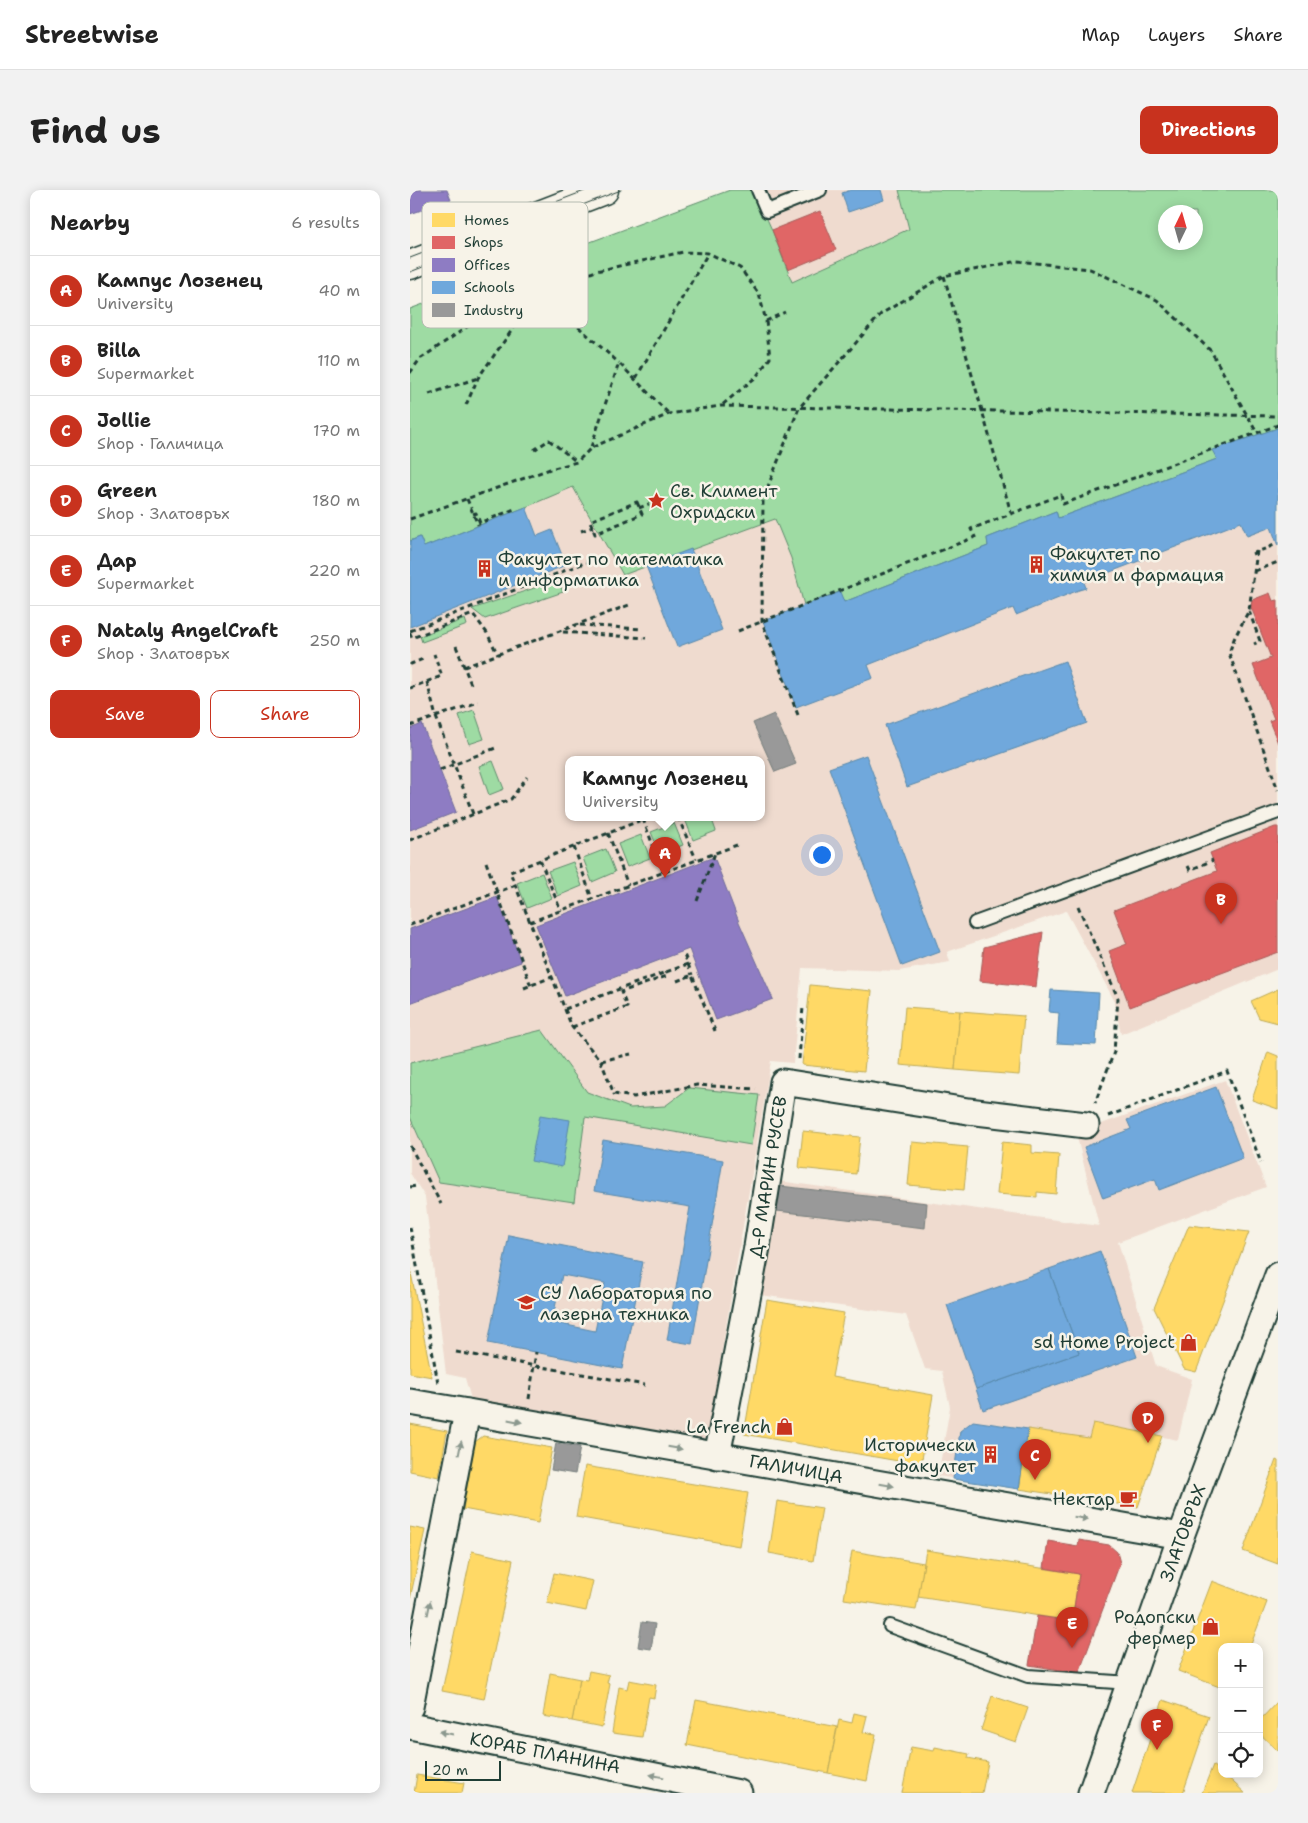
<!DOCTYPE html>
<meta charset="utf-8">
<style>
:root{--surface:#fff;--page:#f2f2f2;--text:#222;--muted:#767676;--line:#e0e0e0;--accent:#c8321e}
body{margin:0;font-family:"Shantell Sans",sans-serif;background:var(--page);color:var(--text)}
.controls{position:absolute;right:15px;bottom:15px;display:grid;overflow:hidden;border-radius:10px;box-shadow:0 2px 12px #0003}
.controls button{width:45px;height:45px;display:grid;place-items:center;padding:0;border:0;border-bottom:1px solid var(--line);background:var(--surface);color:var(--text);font:25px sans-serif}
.compass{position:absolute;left:748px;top:15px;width:45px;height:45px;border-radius:50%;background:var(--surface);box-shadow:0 2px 12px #0003;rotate:5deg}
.scale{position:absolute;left:15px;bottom:12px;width:76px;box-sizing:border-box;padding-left:5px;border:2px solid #1f3d34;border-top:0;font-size:14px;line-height:18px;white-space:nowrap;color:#1f3d34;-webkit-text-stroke:4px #f7f3e8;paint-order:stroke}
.you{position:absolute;left:411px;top:664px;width:18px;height:18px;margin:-12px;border:4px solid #fff;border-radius:50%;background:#1a73e8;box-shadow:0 0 0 8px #1a73e833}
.badge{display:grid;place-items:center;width:32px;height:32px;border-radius:50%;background:var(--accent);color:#fff;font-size:16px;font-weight:700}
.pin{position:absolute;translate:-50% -41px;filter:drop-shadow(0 1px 2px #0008)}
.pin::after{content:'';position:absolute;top:26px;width:18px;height:15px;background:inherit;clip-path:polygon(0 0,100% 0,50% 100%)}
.popup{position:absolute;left:155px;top:566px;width:200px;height:65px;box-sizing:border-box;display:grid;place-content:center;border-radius:10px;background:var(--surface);filter:drop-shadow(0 1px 4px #0005);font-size:16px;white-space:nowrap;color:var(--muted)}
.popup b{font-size:19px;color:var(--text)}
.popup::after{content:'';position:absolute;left:50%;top:100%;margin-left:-10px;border:10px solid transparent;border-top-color:var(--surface)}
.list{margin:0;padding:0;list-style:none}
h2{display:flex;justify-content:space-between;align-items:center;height:65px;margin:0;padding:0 20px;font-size:21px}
h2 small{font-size:16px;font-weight:400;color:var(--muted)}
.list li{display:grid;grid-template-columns:32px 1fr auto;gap:15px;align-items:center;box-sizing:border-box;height:70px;padding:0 20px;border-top:1px solid var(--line)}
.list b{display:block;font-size:19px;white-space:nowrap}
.list p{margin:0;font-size:16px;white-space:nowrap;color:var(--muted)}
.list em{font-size:16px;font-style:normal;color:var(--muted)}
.actions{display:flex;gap:10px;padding:15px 20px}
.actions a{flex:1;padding:11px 0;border:1px solid var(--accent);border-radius:10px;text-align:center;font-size:18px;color:var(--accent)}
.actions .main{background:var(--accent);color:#fff}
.icon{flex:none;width:28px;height:28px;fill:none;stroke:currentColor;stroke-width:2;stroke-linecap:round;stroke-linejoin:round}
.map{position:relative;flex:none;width:868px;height:1603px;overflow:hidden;border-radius:10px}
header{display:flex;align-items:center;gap:30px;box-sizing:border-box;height:70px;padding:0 25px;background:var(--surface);border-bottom:1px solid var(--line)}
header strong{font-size:24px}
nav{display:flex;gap:28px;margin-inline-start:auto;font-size:18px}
.intro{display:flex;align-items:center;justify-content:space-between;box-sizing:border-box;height:120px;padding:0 30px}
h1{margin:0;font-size:35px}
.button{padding:12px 22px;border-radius:10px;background:var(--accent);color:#fff;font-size:18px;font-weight:700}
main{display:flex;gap:30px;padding:0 30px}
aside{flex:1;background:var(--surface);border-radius:10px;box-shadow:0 2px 12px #0003}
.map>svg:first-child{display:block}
.built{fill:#efdbcf;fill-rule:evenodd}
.green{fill:#9edba3;stroke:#5e8c6c;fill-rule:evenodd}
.homes{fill:#ffd966;stroke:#bcaa57}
.shops{fill:#e06666;stroke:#a65a57}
.offices{fill:#8e7cc3;stroke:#6d6998}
.schools{fill:#6fa8dc;stroke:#5788aa;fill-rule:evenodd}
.industry{fill:#999;stroke:#747d7b}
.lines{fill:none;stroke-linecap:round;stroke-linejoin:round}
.lane-casing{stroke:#1f3d34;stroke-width:16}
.street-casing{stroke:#1f3d34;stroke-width:29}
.secondary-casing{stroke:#1f3d34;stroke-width:31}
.path{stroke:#1f3d34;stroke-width:3;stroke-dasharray:5 4;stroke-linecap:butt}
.lane{stroke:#f7f3e8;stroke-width:12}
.street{stroke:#f7f3e8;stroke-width:25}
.secondary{stroke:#f7f3e8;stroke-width:28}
.tram{stroke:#1f3d34;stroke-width:1}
.oneway{fill:#8b988e}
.labels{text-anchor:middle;stroke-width:5;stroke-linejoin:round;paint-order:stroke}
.poi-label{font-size:18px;fill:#1f3d34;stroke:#f7f3e8;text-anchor:end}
.street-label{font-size:18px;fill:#1f3d34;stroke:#f7f3e8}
.key{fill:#f7f3e8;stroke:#b6bcb2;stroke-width:1}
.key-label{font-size:14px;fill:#1f3d34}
</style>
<header>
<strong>Streetwise</strong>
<nav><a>Map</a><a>Layers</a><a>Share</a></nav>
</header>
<div class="intro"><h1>Find us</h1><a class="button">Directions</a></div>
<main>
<aside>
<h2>Nearby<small>6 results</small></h2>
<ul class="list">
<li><span class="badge">A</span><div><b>Кампус Лозенец</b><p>University</p></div><em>40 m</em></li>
<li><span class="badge">B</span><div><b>Billa</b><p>Supermarket</p></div><em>110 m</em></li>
<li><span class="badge">C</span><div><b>Jollie</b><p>Shop · Галичица</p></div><em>170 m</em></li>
<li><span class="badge">D</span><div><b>Green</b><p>Shop · Златовръх</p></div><em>180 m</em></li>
<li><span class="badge">E</span><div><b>Дар</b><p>Supermarket</p></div><em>220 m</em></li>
<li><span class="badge">F</span><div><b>Nataly AngelCraft</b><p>Shop · Златовръх</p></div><em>250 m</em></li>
</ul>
<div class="actions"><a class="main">Save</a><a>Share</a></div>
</aside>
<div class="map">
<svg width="868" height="1603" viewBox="0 0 868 1603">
<rect width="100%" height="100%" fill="#f7f3e8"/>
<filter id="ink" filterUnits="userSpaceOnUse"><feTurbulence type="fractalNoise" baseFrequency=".02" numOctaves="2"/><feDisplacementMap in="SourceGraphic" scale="10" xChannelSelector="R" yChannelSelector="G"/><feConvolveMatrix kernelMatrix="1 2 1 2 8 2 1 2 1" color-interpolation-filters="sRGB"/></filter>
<g filter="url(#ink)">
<g class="built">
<path d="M320 0H868V779L711 844 704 810 656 721 537 762 540 772 489 781 392 778 383 873 361 871 297 1249 61 1209 55 1188 36 1184 15 1007 0 983V119ZM756 22H786V52H756ZM159 569H351V627H159Z"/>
<path d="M815 890 856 997 708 1052 746 1176 782 1189 768 1250 683 1233 679 1248 618 1239 609 1299 528 1286 540 1217 532 1181 515 1179 496 1125 350 1105 369 991 689 1036 666 943Z"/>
</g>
<g class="green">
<path d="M320 0H344L362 40 382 92 499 39 489 0H868V238L803 260 807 269 648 328 646 321 577 348 578 356 434 412 429 402 394 415 381 368 365 329 213 385 163 297 116 317 14 357 10 347 0 351V119ZM756 22H786V52H756Z"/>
<path d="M148 390 153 402 75 429 62 419Z"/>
<path d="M55 429 57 435 12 452 10 446Z"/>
<path d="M64 520 74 549 59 554 49 525Z"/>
<path d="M83 571 94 599 79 605 69 576Z"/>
<path d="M281 627H301L306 641 283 650 275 629Z"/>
<path d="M264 633 273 655 250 664 241 642Z"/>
<path d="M231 645 240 668 217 677 208 654Z"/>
<path d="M196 659 205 682 182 692 173 668Z"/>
<path d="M163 672 172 696 148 706 138 681Z"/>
<path d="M132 683 142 708 117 718 107 693Z"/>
<path d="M132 840 177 902 220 918 255 916 279 898 349 905 341 955 175 927 164 1012 29 992 0 927V873Z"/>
</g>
<g class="homes">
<path d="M400 795 462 801 454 881 392 875Z"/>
<path d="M868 799V833L849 828 841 811Z"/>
<path d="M495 817 550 821 545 880 490 875Z"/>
<path d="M550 821 614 826 609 885 545 880Z"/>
<path d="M858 862 868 866V919L842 910Z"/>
<path d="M393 941 450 947 446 984 389 978Z"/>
<path d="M502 952 558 957 554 1000 498 995Z"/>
<path d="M592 952 622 955V963L649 965 646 1004 627 1002V1007L587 1004Z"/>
<path d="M779 1035 839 1042 786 1182 774 1179 744 1118Z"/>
<path d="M0 1078 22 1187 0 1183Z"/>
<path d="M357 1110 434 1123 422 1187 523 1205 511 1275 334 1244Z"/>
<path d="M683 1233 752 1246 728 1317 609 1299 618 1239 679 1248Z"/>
<path d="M0 1234 37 1241 29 1287 0 1281Z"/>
<path d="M73 1246 142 1258 128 1333 53 1319 65 1252Z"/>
<path d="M866 1270 868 1271V1374L833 1361Z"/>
<path d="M175 1276 338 1303 329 1356 166 1327Z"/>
<path d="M367 1311 412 1318 403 1371 359 1363Z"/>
<path d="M0 1337 15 1340 0 1409Z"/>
<path d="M516 1360 669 1384 662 1431 508 1407Z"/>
<path d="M62 1361 103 1370 74 1509 32 1501Z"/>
<path d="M442 1361 514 1373 506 1420 434 1409Z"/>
<path d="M144 1383 183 1391 176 1421 137 1413Z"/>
<path d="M802 1391 857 1412 840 1457H812V1498L768 1481Z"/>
<path d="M179 1481 199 1485 197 1493 200 1494 192 1537 162 1531 170 1489 177 1490Z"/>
<path d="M140 1483 170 1489 162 1531 133 1526Z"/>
<path d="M219 1490 246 1495 244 1508 239 1507 232 1547 202 1543 209 1497 217 1499Z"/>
<path d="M582 1506 618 1518 606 1552 571 1540Z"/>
<path d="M286 1510 427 1537 418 1583 277 1555Z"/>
<path d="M753 1510 799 1526 773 1603H722Z"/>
<path d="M868 1511V1561L849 1543V1531Z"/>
<path d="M444 1523 457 1526 453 1542 466 1544 457 1591 418 1583 429 1530 442 1533Z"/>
<path d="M501 1557 524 1561 525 1557 559 1564 558 1568 578 1572 572 1603H492Z"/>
<path d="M803 1575 812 1582V1584H814L835 1603H792Z"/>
<path d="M7 1585 54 1593 52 1603H4Z"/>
</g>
<g class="shops">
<path d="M410 21 426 60 378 80 362 40Z"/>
<path d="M860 403 863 411 868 410V553L859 531 864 529 843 475 861 468 841 417 842 410Z"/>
<path d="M865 637H868V762L720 817 699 761 717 754 704 720 807 681 800 663Z"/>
<path d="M633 742 626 797 570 791 574 757Z"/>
<path d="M669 1350 699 1355 707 1362 710 1373 669 1483 619 1475 627 1426 662 1431 669 1384 634 1378 638 1351 668 1356Z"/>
</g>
<g class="offices">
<path d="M0 0H37L41 10 0 24Z"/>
<path d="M12 534 46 622 0 640V539Z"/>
<path d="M304 667 329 732 363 809 306 830 279 759 155 806 126 735Z"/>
<path d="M87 707 111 772 0 813V739Z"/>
</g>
<g class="schools">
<path d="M441 0H471L474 10 438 22 432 3Z"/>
<path d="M868 238V356L861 337 837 346 831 332 674 392 676 398 669 400 606 425 603 418 458 475 463 488 386 517 353 431 430 402 434 412 578 356 577 348 646 321 648 328 807 269 802 260Z"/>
<path d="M116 317 127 346 142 340 156 375 0 437V351L10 347 14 357Z"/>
<path d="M281 359 312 440 267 457 236 376Z"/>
<path d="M655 471 677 533 497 597 475 535Z"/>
<path d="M456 565 530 762 492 776 419 578Z"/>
<path d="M641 800 689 803 686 855 647 853 649 823 639 822Z"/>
<path d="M806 897 833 968 749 1000 745 989 693 1008 674 957 721 939 717 930Z"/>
<path d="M130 925 160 930 152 977 121 971Z"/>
<path d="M193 950 313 970 282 1154 257 1150 280 1017 184 1001Z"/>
<path d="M99 1045 233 1072 212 1179 78 1153ZM152 1085 195 1093 185 1141 142 1132Z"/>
<path d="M690 1061 727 1167 573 1220 566 1199 669 1163 639 1079Z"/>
<path d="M639 1079 669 1163 566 1199 537 1115Z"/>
<path d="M563 1231 618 1239 609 1299 543 1289 550 1241Z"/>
</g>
<g class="industry">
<path d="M364 524 386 574 365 582 343 533Z"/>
<path d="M370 996 517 1013 515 1038 367 1021Z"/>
<path d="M146 1253 170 1257 165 1284 141 1280Z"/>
<path d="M232 1432 245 1434 241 1459 228 1457Z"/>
</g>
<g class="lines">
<defs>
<g id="lane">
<path d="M348 0 357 21 410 0"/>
<path d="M565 733 868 622"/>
<path d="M480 1436 618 1486 720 1493"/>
</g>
<g id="street">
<path d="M0 1212 771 1346"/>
<path d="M307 1266 347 1057 373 892 558 921 676 935"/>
<path d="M0 1517 57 1222"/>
<path d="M0 1536 329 1603"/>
<path d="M681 1603 771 1346 868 1085"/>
</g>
<path id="secondary" d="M0 75 194 0"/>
</defs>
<use href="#lane" class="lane-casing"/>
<use href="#street" class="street-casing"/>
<use href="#secondary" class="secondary-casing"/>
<g class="path">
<path d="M534 86 601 323"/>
<path d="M356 131 375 122"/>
<path d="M0 183 10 169 76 124 129 102 209 173"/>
<path d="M226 188 298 63"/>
<path d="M19 204 68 188"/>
<path d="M56 215 68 188 129 102 186 81 273 62 298 63 330 78 349 104 356 131 360 168 346 187 311 216"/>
<path d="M181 257 209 173 259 224"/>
<path d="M124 260 139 250 167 272"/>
<path d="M57 309 68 335"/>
<path d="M227 312 232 324 185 344 180 331Z"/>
<path d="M229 318 239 314"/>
<path d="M63 324 66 323 70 333 107 318"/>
<path d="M0 329 140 279 167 272 181 258 259 224 310 216 868 226"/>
<path d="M171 341 183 337"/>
<path d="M847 361 839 420 824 449 819 463 868 600"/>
<path d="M842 364 867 354"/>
<path d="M845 381 868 372"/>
<path d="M839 421 850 451 844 454"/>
<path d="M170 435 232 439"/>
<path d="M0 441 187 368"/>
<path d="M328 441 565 347 561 339 651 305 653 314 868 235"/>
<path d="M153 442 236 448"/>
<path d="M0 443 2 448 63 424 77 443 88 465"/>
<path d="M46 456 62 497"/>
<path d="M0 473 1 474 15 468"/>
<path d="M54 477 219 415"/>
<path d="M17 492 26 527 63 624"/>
<path d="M0 498 32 486 24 464"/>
<path d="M388 525 352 432 353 309 389 218 471 124 534 86 607 71 680 79 747 110 801 161 847 243"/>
<path d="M0 536 68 512"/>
<path d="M30 580 88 557"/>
<path d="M239 627 100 682 162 837 191 871 204 904 224 907 287 895 346 899"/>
<path d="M268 627 286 669"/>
<path d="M233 629 253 682"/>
<path d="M198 643 218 695"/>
<path d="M0 650 101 609 117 587"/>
<path d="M164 657 182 709"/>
<path d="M130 670 151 721"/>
<path d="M76 672 121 796"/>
<path d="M778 676 780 680 803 670"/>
<path d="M287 711 305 663"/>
<path d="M668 716 708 808 704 862 685 913"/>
<path d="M120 732 327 655"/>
<path d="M0 735 106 695"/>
<path d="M278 774 282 785"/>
<path d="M267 791 282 785 305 841"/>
<path d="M114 798 142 787"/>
<path d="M155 819 278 774 273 762"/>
<path d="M162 837 217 817 211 802 257 786 256 782"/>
<path d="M389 869 393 817"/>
<path d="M191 871 221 864"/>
<path d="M698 926 817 881 851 973"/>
<path d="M0 956 31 1014"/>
<path d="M0 997 6 996"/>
<path d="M0 1037 28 1193"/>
<path d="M46 1162 235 1195"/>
<path d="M119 1209 126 1162"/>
</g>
<use href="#lane" class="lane"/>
<use href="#street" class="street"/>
<use href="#secondary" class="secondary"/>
<g class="tram">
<path d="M0 68 177 0"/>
<path d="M0 82 211 0"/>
</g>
</g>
<defs><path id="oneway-solid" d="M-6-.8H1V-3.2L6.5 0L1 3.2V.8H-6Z" transform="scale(1.25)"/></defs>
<g class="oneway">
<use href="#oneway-solid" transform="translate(105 1231) rotate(11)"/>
<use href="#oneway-solid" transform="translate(50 1258) rotate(-79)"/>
<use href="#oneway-solid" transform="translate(265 1258) rotate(10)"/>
<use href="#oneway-solid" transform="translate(477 1295) rotate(10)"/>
<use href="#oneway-solid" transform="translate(671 1328) rotate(10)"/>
<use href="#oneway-solid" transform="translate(19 1418) rotate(-79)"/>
<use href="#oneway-solid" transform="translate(36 1543) rotate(-169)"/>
<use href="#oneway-solid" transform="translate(247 1586) rotate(-169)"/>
</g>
</g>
<defs>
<symbol id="sight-bare" viewBox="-9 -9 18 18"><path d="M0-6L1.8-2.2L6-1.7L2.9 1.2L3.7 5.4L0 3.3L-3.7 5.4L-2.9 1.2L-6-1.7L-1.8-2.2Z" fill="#c8321e" stroke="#f7f3e8" stroke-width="2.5" paint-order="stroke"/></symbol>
<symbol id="building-bare" viewBox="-9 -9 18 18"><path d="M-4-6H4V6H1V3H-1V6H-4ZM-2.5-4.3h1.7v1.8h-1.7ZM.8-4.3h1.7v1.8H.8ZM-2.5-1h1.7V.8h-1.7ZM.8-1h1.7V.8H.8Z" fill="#c8321e" stroke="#f7f3e8" stroke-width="2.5" paint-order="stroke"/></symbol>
<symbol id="university-bare" viewBox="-9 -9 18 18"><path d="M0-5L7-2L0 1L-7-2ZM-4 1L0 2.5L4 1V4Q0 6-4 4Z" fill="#c8321e" stroke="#f7f3e8" stroke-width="2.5" paint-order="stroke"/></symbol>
<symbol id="shop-bare" viewBox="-9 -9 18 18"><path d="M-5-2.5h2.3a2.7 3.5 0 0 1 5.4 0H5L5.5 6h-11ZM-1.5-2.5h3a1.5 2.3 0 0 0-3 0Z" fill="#c8321e" stroke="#f7f3e8" stroke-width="2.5" paint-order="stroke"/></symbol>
<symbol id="cafe-bare" viewBox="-9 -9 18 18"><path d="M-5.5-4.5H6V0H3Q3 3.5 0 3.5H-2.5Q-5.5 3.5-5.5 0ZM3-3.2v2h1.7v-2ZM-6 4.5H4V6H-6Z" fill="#c8321e" stroke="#f7f3e8" stroke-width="2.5" paint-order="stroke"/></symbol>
</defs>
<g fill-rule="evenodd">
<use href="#sight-bare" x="234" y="298" width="25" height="25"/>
<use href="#building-bare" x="614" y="362" width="25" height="25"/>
<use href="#building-bare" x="62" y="366" width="25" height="25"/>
<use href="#university-bare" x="104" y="1100" width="25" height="25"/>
<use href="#shop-bare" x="766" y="1140" width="25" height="25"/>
<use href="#shop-bare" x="362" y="1224" width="25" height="25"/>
<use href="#building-bare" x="568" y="1252" width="25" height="25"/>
<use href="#cafe-bare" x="706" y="1296" width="25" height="25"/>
<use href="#shop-bare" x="788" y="1424" width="25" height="25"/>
</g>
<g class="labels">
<g class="poi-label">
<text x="260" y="307" text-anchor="start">Св. Климент<tspan x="260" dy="21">Охридски</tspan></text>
<text x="640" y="370" text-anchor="start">Факултет по<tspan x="640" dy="21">химия и фармация</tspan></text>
<text x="88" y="375" text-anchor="start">Факултет по математика<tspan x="88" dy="21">и информатика</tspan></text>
<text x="130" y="1109" text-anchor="start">СУ Лаборатория по<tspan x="130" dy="21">лазерна техника</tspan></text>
<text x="765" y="1158">sd Home Project</text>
<text x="361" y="1243">La French</text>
<text x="566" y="1261">Исторически<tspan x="566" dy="21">факултет</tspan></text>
<text x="705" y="1315">Нектар</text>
<text x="786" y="1433">Родопски<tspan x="786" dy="21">фермер</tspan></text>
</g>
<g class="street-label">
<text transform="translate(358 987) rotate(-81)" y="6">Д-Р МАРИН РУСЕВ</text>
<text transform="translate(386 1279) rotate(10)" y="6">ГАЛИЧИЦА</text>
<text transform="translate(773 1343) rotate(-70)" y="6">ЗЛАТОВРЪХ</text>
<text transform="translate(135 1563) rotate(11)" y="6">КОРАБ ПЛАНИНА</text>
</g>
</g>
<rect x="12" y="12" width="166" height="126" rx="8" class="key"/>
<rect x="22" y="23" width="23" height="14" fill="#ffd966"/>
<rect x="22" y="46" width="23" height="13" fill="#e06666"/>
<rect x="22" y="68" width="23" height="14" fill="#8e7cc3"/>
<rect x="22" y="91" width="23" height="13" fill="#6fa8dc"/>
<rect x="22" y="113" width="23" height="14" fill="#999"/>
<g class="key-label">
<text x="54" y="35">Homes</text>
<text x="54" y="57">Shops</text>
<text x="54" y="80">Offices</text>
<text x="54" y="102">Schools</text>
<text x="54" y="125">Industry</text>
</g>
</svg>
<div class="controls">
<button>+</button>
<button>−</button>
<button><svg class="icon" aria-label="locate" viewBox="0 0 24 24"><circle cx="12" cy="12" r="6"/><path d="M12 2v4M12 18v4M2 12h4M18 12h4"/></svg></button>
</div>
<svg class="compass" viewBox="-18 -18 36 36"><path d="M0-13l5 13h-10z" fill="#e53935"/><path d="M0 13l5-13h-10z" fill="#767676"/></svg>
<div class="scale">20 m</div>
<div class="you"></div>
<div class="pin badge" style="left:255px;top:688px">A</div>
<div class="popup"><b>Кампус Лозенец</b>University</div>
<div class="pin badge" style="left:811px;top:734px">B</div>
<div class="pin badge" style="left:625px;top:1290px">C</div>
<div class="pin badge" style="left:738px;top:1253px">D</div>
<div class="pin badge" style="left:662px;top:1458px">E</div>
<div class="pin badge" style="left:747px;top:1560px">F</div>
</div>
</main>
